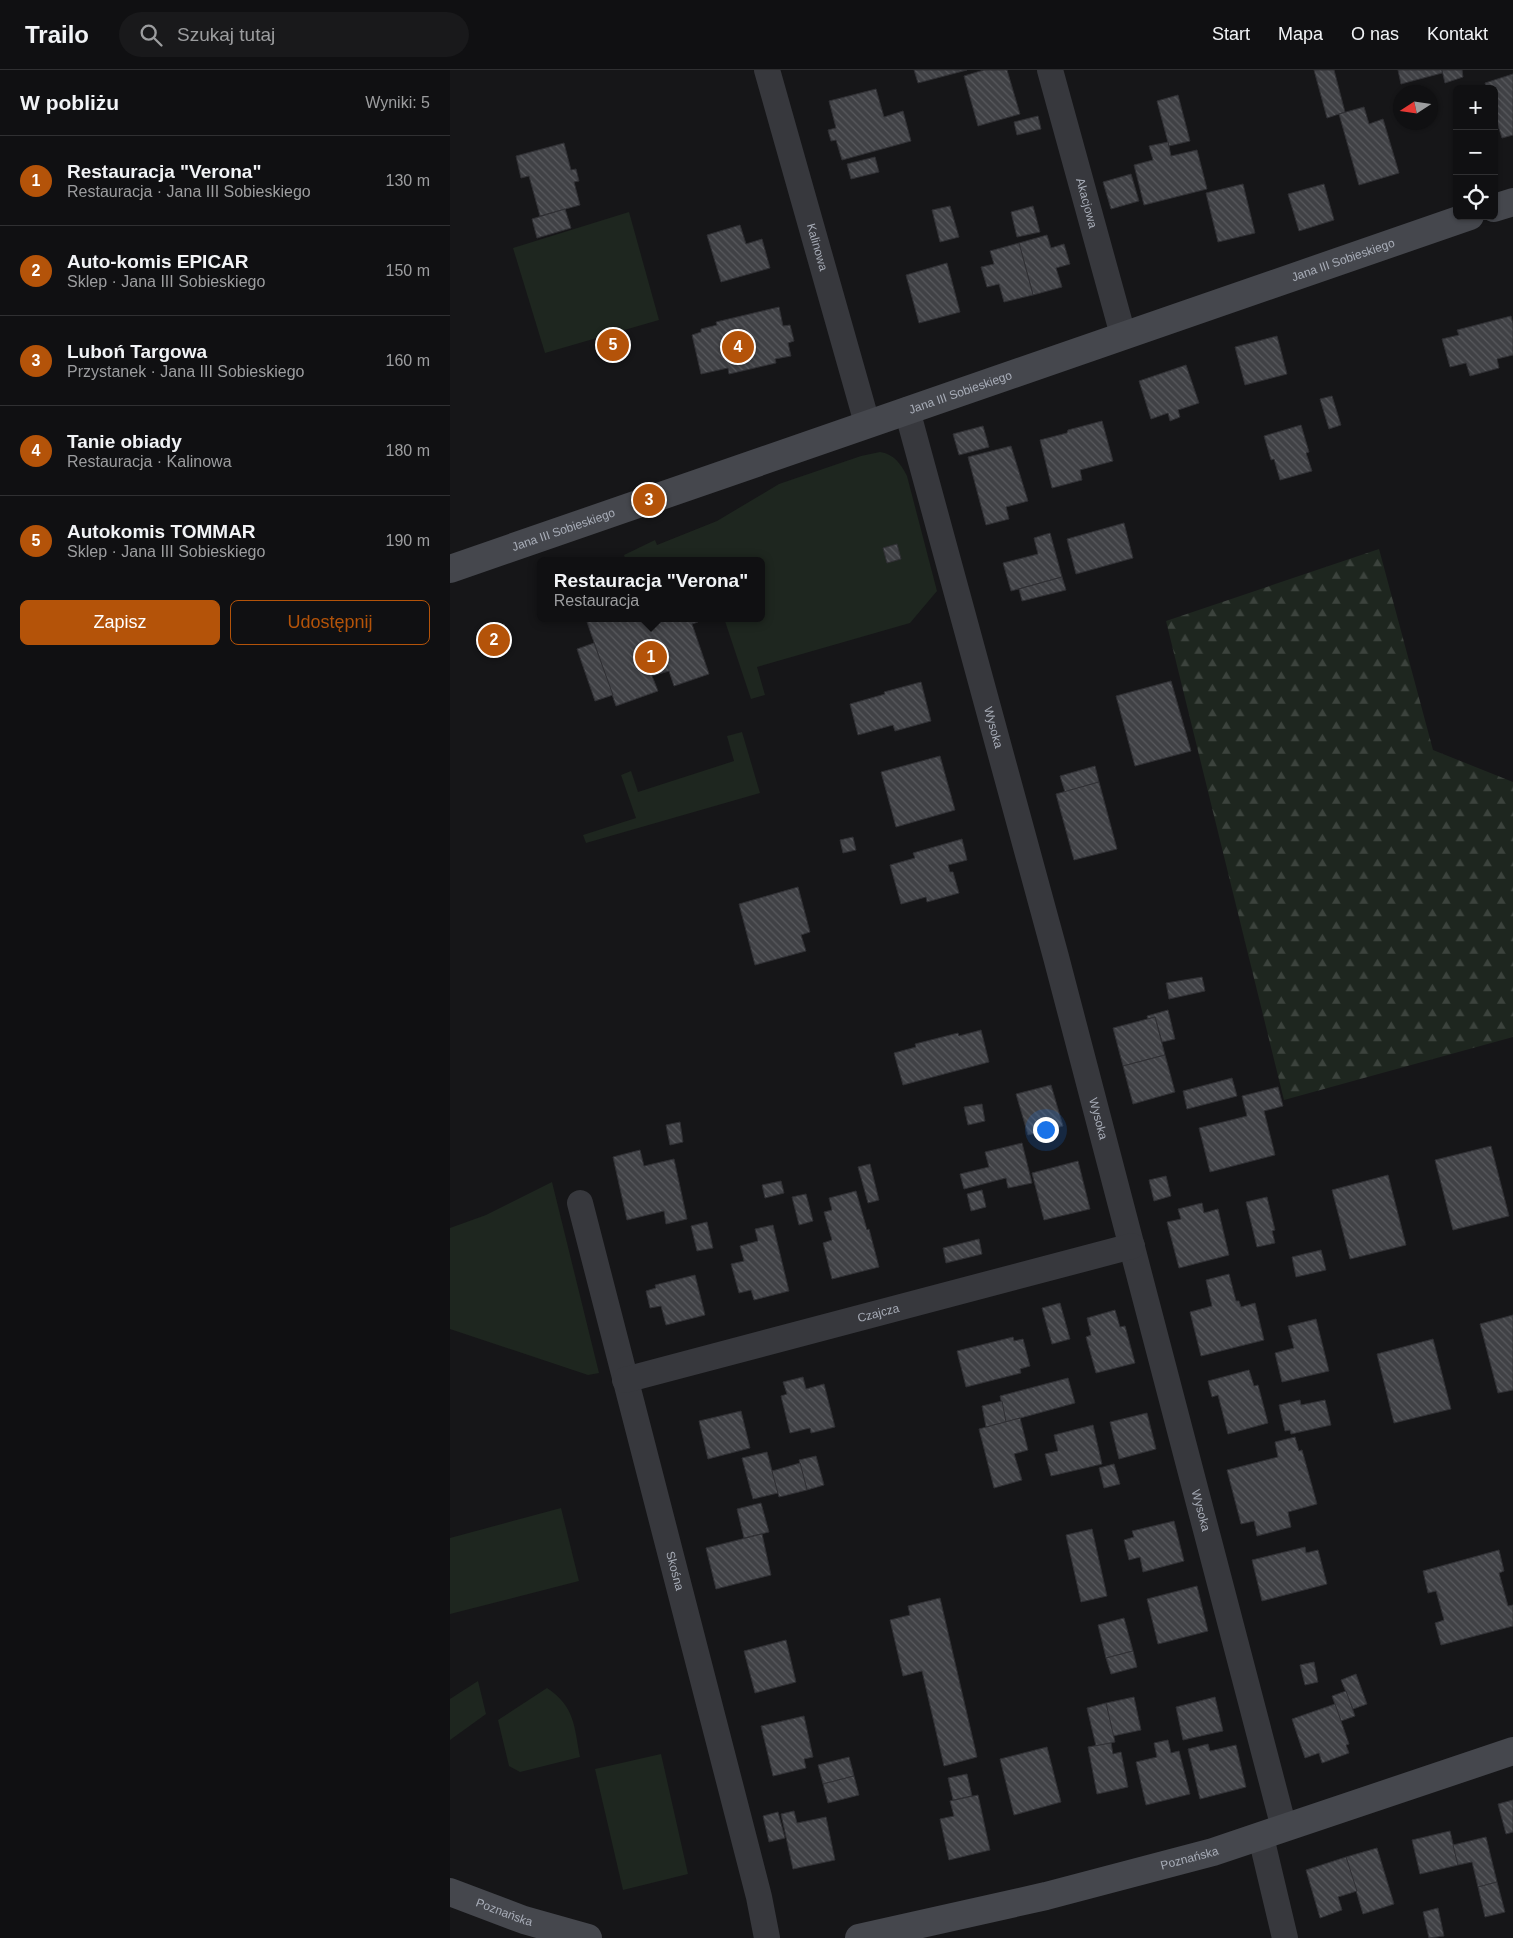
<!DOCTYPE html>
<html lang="pl">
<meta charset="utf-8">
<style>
:root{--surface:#101012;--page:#19191b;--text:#f1f3f6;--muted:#9c9d9f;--line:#303032;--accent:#b45309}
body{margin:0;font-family:Helvetica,sans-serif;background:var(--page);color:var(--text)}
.controls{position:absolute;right:15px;top:15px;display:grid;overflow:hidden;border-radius:8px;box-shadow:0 1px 4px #0004}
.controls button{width:45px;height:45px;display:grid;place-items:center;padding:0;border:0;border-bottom:1px solid var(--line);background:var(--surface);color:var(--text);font:25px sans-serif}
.compass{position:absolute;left:943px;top:15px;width:45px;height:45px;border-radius:50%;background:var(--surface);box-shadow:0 1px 4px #0004;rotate:258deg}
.you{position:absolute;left:595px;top:1059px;width:18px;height:18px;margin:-12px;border:4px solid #fff;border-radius:50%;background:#1a73e8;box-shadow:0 0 0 8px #1a73e833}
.badge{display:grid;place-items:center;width:32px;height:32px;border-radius:50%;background:var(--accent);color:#fff;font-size:16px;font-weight:700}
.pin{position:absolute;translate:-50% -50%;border:2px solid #fff;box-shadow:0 1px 5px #0006}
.popup{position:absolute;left:87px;top:487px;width:228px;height:65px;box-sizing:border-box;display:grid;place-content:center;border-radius:8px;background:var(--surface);filter:drop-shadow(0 1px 4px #0005);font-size:16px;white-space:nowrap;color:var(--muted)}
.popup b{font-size:19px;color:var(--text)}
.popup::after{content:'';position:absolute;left:50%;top:100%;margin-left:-10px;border:10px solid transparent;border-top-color:var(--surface)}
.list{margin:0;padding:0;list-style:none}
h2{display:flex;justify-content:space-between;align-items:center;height:65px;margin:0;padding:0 20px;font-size:21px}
h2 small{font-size:16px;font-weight:400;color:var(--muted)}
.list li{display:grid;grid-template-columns:32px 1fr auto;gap:15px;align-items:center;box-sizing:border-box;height:90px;padding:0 20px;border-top:1px solid var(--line)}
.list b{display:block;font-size:19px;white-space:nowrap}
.list p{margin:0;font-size:16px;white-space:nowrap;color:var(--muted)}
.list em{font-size:16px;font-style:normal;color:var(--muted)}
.actions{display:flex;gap:10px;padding:15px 20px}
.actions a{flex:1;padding:11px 0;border:1px solid var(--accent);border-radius:8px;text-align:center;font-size:18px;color:var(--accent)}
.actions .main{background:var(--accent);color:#fff}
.icon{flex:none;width:28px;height:28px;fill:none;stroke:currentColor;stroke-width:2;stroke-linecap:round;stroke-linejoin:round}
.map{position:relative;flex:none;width:1063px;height:1868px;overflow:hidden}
header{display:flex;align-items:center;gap:30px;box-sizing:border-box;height:70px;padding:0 25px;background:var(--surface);border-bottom:1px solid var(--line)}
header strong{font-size:24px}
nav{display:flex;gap:28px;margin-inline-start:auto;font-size:18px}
.search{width:350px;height:45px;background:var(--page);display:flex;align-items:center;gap:12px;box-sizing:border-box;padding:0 18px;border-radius:28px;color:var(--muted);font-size:19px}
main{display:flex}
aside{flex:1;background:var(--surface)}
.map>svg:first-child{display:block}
.green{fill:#1e261f}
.forest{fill:url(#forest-firs)}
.building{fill:url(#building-back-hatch);stroke:#303034}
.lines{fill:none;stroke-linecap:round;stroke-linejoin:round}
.street{stroke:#37383d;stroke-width:26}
.secondary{stroke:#45474d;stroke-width:28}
.labels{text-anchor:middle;stroke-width:4;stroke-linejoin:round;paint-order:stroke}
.street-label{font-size:12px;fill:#a8adb8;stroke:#111113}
</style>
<header>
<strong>Trailo</strong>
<div class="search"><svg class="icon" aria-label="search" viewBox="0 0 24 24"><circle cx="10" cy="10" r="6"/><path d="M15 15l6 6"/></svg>Szukaj tutaj</div>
<nav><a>Start</a><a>Mapa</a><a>O nas</a><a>Kontakt</a></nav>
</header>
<main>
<aside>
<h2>W pobliżu<small>Wyniki: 5</small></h2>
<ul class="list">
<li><span class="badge">1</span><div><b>Restauracja &quot;Verona&quot;</b><p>Restauracja · Jana III Sobieskiego</p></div><em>130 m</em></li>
<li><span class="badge">2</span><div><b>Auto-komis EPICAR</b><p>Sklep · Jana III Sobieskiego</p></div><em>150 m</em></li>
<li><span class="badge">3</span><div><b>Luboń Targowa</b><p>Przystanek · Jana III Sobieskiego</p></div><em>160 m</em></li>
<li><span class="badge">4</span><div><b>Tanie obiady</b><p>Restauracja · Kalinowa</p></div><em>180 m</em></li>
<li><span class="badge">5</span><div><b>Autokomis TOMMAR</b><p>Sklep · Jana III Sobieskiego</p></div><em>190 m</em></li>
</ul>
<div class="actions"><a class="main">Zapisz</a><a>Udostępnij</a></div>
</aside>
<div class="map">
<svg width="1063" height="1868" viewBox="0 0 1063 1868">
<defs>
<pattern id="forest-firs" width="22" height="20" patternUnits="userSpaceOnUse" patternTransform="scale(1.25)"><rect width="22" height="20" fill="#1e261f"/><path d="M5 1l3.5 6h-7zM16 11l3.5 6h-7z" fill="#3c433d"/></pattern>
<pattern id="building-back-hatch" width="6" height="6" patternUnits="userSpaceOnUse" patternTransform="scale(1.25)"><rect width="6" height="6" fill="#404145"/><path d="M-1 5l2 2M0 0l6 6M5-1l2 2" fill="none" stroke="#595a5e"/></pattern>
</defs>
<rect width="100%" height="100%" fill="#161618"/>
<g class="green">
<path d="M179 142 209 250 95 283 63 178Z"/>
<path d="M430 382C444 384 451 394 457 406L487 521 460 553 307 597 315 625 301 629 274 548H311V491H237L236 489 229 491H176L174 485 205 470 207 475 267 451 329 414 411 386Z"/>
<path d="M292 662 310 723 136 773 133 765 186 748 171 705 181 701 188 722 284 691 277 666Z"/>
<path d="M102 1112 149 1303 138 1305 0 1259V1158L36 1145Z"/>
<path d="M111 1438 129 1511 0 1544V1468Z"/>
<path d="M28 1611 36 1644 0 1670V1629Z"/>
<path d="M97 1618C125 1637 124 1655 130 1687L70 1702 59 1696 48 1650Z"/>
<path d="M211 1684 238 1804 173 1820 145 1699Z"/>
</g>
<path class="forest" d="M929 479 983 680 1063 712V967L834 1030 716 551Z"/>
<g class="building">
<path d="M464 0H517L468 13Z"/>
<path d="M534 0H557L570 44 528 56 514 6Z"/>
<path d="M864 0H884L895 42 877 48Z"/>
<path d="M948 0H992V3L951 14Z"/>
<path d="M992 0H1012L1013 7 995 13Z"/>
<path d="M1063 4V65L1052 68 1044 43V19H1037L1035 13Z"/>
<path d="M426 19 434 47 453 41 461 71 392 90 386 70 381 71 378 60 386 58 379 31Z"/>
<path d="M728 25 740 71 719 76 707 31Z"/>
<path d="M914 37 919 54 933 49 949 103 909 115 889 44Z"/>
<path d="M588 46 591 59 567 65 564 52Z"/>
<path d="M718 72 721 86 747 80 757 119 694 135 684 95 703 90 699 76Z"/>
<path d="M114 73 121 100 126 99 129 111 124 112 130 135 90 146 79 106 71 108 66 86Z"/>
<path d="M425 87 429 102 401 109 397 94Z"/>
<path d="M681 104 689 131 661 139 653 112Z"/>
<path d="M793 114 805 163 768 172 756 123Z"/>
<path d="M874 114 884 150 849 161 838 124Z"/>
<path d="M500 136 509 167 490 172 482 140Z"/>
<path d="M583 136 590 162 567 167 561 142Z"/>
<path d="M115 139 121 158 87 168 82 149Z"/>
<path d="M290 155 296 174 312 169 320 198 271 212 257 165Z"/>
<path d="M597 165 601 178 614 174 620 194 606 198 612 217 583 225 569 173Z"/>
<path d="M569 173 583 225 554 232 549 214 537 217 531 197 544 194 540 181Z"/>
<path d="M497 193 510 242 469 253 456 205Z"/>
<path d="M329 237 333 256 340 255 344 271 338 273 341 286 325 289 326 293 279 304 278 298 251 304 242 265 251 262V259L267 255 266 252Z"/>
<path d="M1061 246 1063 254V285L1047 289 1049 298 1020 306 1016 293 1000 297 992 269 1009 265 1007 260Z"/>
<path d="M171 265 175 279 155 285 150 271Z"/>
<path d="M827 266 837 304 795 315 785 277Z"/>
<path d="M736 295 749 333 728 340 730 347 720 351 718 343 701 349 689 311Z"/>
<path d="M882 326 891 355 879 359 870 329Z"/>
<path d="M652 351 663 391 630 400 632 410 602 418 590 370 617 363 618 360Z"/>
<path d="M851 355 859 382 856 383 862 401 830 410 824 389 821 390 814 366Z"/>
<path d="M533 356 539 377 509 385 503 364Z"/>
<path d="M561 376 578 431 556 437 559 449 536 455 518 387Z"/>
<path d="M674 453 683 488 626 504 617 469Z"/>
<path d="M600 463 612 507 561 521 553 493 588 484 584 468Z"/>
<path d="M447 474 451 489 437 493 433 478Z"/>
<path d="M612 507 616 520 572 531 569 519Z"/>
<path d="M247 548 248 552 242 554 259 604 224 616 219 601 202 606 208 621 166 636 136 549Z"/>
<path d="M54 554 61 576 35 585 28 562Z"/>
<path d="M144 573 163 625 145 631 127 579Z"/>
<path d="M721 611 741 681 685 696 666 626Z"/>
<path d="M471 612 481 651 445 661 443 655 408 665 400 634 435 624 434 622Z"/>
<path d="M490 686 505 740 446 757 431 702Z"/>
<path d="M645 696 649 712 615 722 610 706Z"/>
<path d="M649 712 667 779 624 790 606 724Z"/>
<path d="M403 767 406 780 393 783 390 770Z"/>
<path d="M512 769 517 790 498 795 500 802H503L509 823 477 832 476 827 451 834 440 795 465 788 463 783Z"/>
<path d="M348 817 360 862 351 865 356 881 305 895 289 834Z"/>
<path d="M752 907 755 921 719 929 716 913Z"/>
<path d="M718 940 725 969 712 972 705 947 698 949 697 946Z"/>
<path d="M705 947 715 985 673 996 663 958Z"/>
<path d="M531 960 539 992 453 1015 444 983 466 977 465 974 508 963 509 966Z"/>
<path d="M715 985 725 1022 683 1034 673 996Z"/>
<path d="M782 1008 787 1026 737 1039 733 1021Z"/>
<path d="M601 1015 613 1056 578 1065 566 1024Z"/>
<path d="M828 1017 833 1036 814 1041 825 1085 760 1102 749 1058 797 1046 792 1026Z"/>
<path d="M532 1034 535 1051 518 1055 514 1037Z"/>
<path d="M230 1052 233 1072 220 1075 216 1055Z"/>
<path d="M572 1073 582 1113 558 1118 556 1108 514 1119 510 1104 539 1097 535 1082Z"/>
<path d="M1041 1076 1059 1146 1003 1160 985 1090Z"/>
<path d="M190 1080 194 1096 224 1089 237 1149 216 1154 214 1141 177 1150 163 1087Z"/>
<path d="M628 1091 640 1139 594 1150 582 1103Z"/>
<path d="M420 1094 429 1130 418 1133 408 1097Z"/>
<path d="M938 1105 956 1175 900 1189 882 1120Z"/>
<path d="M716 1106 721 1126 704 1131 699 1110Z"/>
<path d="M331 1111 334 1123 315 1128 312 1115Z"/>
<path d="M532 1120 536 1137 521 1141 517 1124Z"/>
<path d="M406 1121 417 1160 419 1159 429 1197 382 1209 373 1173 382 1170 374 1142 382 1140 379 1128Z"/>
<path d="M356 1124 363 1151 349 1155 342 1127Z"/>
<path d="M817 1127 825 1160 822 1161 825 1173 807 1177 796 1132Z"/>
<path d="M752 1133 754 1143 768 1139 779 1185 729 1198 717 1152 731 1149 728 1139Z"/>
<path d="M257 1152 263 1178 247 1181 241 1156Z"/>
<path d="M323 1155 339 1221 304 1230 301 1220 289 1223 281 1194 294 1191 290 1176 308 1171 305 1159Z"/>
<path d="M529 1169 532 1184 496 1193 493 1178Z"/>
<path d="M871 1180 876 1200 846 1207 842 1187Z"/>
<path d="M779 1204 786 1231H789L791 1237 805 1233 814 1270 751 1286 740 1242 762 1236 756 1210Z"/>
<path d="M245 1205 255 1245 216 1255 211 1236 200 1238 196 1221 206 1218 205 1215Z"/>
<path d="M610 1233 620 1269 602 1274 592 1238Z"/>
<path d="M665 1240 670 1257 675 1256 685 1293 646 1303 636 1267 641 1265 637 1248Z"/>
<path d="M1063 1245V1320L1048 1323 1030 1254Z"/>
<path d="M866 1249 879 1301 832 1312 825 1283 844 1278 838 1256Z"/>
<path d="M563 1267 564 1271 573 1269 580 1296 570 1299 571 1303 516 1317 507 1281Z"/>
<path d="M983 1269 1001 1339 944 1353 927 1284Z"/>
<path d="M799 1300 804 1316 808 1315 818 1353 778 1364 768 1325 762 1327 758 1311Z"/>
<path d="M353 1307 356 1319 374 1314 385 1357 361 1363 360 1358 340 1363 331 1326 337 1324 333 1312Z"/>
<path d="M618 1308 625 1333 556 1352 550 1326Z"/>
<path d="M850 1330 851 1335 875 1330 881 1355 841 1364 840 1360 835 1361 829 1335Z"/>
<path d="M552 1331 556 1352 536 1357 532 1336Z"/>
<path d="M291 1341 300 1378 258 1389 249 1351Z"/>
<path d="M697 1343 706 1379 669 1389 660 1352Z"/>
<path d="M570 1348 578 1380 564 1384 572 1410 544 1418 529 1359Z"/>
<path d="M643 1355 652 1394 601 1406 595 1384 608 1381 604 1365Z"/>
<path d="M845 1367 849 1381 852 1380 867 1434 838 1442 841 1457 807 1466 804 1451 791 1454 777 1400 828 1387 825 1372Z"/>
<path d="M317 1382 328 1423 303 1429 292 1388Z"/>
<path d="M366 1386 374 1415 357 1420 349 1390Z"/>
<path d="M350 1393 357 1420 329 1427 322 1401Z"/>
<path d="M664 1394 670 1414 654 1418 649 1398Z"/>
<path d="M311 1433 319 1462 294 1468 287 1439Z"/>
<path d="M724 1451 734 1491 693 1502 690 1487 679 1490 674 1470 684 1467 682 1461Z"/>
<path d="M642 1459 657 1526 631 1532 616 1465Z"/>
<path d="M312 1464 321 1505 266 1519 256 1478Z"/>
<path d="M855 1477 856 1483 868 1480 877 1514 812 1531 802 1490Z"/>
<path d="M1049 1480 1054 1501 1049 1503 1058 1536 1063 1535V1556L991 1575 985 1553 994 1550 986 1521 978 1523 973 1501Z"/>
<path d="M747 1516 758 1561 708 1574 697 1529Z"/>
<path d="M490 1528 527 1687 494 1696 472 1601 453 1606 440 1550 460 1545 458 1536Z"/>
<path d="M674 1548 683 1581 656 1588 648 1555Z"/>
<path d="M336 1570 346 1612 305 1623 294 1581Z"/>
<path d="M683 1581 687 1597 661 1604 656 1588Z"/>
<path d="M864 1592 868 1612 855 1615 850 1595Z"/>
<path d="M906 1604 917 1634 903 1639 891 1610Z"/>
<path d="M896 1621 905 1646 891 1651 882 1626Z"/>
<path d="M684 1627 691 1660 663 1666 656 1633Z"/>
<path d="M765 1627 773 1661 733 1670 726 1637Z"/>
<path d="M656 1633 665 1672 646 1676 637 1638Z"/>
<path d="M885 1634 899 1674 896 1675 899 1683 872 1693 869 1683 855 1688 842 1649Z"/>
<path d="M354 1646 363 1687 354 1689 356 1698 323 1706 311 1656Z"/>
<path d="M718 1670 721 1683 729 1681 740 1724 696 1735 686 1692 707 1687 704 1673Z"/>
<path d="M661 1673 663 1684 671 1682 678 1717 647 1724 638 1677Z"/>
<path d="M758 1674 760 1681 786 1675 796 1717 750 1729 738 1679Z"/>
<path d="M597 1677 611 1732 564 1745 550 1689Z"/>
<path d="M399 1687 404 1706 373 1714 368 1695Z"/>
<path d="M517 1704 522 1726 503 1730 498 1708Z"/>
<path d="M404 1706 409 1725 378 1733 373 1714Z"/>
<path d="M528 1725 540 1780 499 1790 490 1749 504 1746 500 1731Z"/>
<path d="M1063 1730V1762L1056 1764 1048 1734Z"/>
<path d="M344 1741 347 1753 376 1747 385 1790 343 1799 331 1744Z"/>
<path d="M328 1742 335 1768 319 1772 313 1746Z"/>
<path d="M1000 1761 1008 1795 970 1804 962 1770Z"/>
<path d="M1036 1767 1047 1812 1028 1817 1022 1792 1008 1795 1003 1775Z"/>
<path d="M927 1778 944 1834 913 1844 896 1787Z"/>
<path d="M896 1787 907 1821 888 1827 892 1840 870 1848 856 1800Z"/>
<path d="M1047 1812 1055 1842 1035 1847 1028 1817Z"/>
<path d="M988 1838 994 1866 979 1868 973 1842Z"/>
</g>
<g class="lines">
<g class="street">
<path id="s1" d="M317 0 417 353"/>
<path id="s2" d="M600 0 673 265"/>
<path id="s3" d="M457 340 606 887 834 1758"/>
<path id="s4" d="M130 1133 309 1827 317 1868"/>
<path id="s5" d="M175 1310 682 1176"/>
<path d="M811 1767 835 1868"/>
</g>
<g class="secondary">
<path d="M1044 138 1063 132"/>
<path id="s6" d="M0 499 1020 146"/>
<path id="s7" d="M0 1822 74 1850 138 1868"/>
<path id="s8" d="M409 1868 596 1826 763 1782 1063 1681"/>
</g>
</g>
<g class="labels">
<g class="street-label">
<text dy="4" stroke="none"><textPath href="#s2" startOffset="138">Akacjowa</textPath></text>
<text dy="4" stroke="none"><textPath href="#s1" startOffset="184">Kalinowa</textPath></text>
<text dy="4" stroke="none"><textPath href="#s6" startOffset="945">Jana III Sobieskiego</textPath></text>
<text dy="4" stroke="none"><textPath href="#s6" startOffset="540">Jana III Sobieskiego</textPath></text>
<text dy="4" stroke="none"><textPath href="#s6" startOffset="120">Jana III Sobieskiego</textPath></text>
<text dy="4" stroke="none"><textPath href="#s3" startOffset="329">Wysoka</textPath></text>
<text dy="4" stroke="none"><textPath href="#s3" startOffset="734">Wysoka</textPath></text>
<text dy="4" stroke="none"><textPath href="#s5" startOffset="262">Czajcza</textPath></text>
<text dy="4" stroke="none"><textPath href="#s3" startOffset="1139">Wysoka</textPath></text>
<text dy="4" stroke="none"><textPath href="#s4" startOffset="380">Skośna</textPath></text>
<text dy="4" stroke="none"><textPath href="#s8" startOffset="340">Poznańska</textPath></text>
<text dy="4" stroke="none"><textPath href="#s7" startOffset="58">Poznańska</textPath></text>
</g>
</g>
</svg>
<div class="controls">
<button>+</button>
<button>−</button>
<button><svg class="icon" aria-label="locate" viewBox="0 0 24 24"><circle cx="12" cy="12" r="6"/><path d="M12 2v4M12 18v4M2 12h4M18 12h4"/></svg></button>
</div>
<svg class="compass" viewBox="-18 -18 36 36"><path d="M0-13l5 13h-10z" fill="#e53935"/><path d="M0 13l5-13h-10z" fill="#9c9d9f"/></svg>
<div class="you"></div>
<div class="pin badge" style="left:201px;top:587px">1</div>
<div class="popup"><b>Restauracja &quot;Verona&quot;</b>Restauracja</div>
<div class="pin badge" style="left:44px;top:570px">2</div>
<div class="pin badge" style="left:199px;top:430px">3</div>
<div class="pin badge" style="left:288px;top:277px">4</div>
<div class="pin badge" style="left:163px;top:275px">5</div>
</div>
</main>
